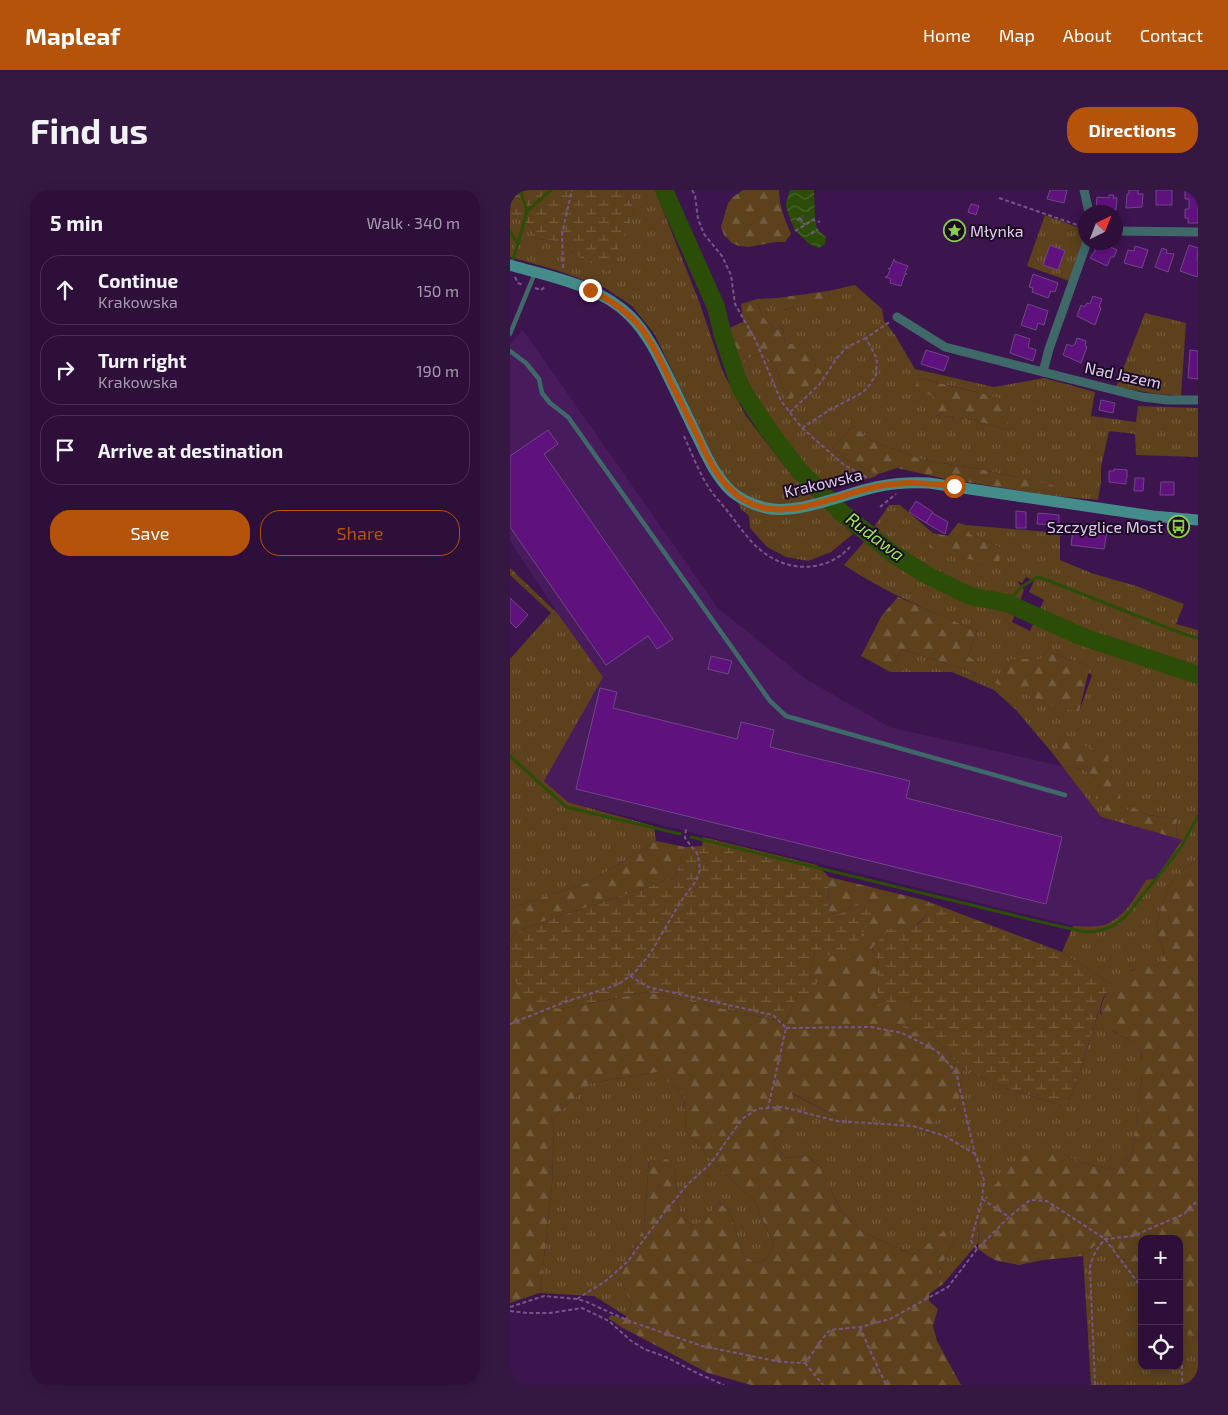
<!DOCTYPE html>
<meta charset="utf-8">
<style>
:root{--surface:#2d0f3a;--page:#351842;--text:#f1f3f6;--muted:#a79caf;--line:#482f54;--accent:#b45309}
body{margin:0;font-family:"Exo 2",sans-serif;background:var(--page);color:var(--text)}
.controls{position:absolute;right:15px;bottom:15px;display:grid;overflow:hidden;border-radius:10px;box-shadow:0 2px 12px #0003}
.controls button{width:45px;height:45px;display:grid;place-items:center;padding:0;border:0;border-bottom:1px solid var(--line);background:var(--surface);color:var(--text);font:25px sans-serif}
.compass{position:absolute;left:568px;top:15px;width:45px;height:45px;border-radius:50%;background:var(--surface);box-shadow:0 2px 12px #0003;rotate:42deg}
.stop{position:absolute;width:15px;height:15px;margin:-11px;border:4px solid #b45309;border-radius:50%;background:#fff}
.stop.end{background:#b45309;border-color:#fff;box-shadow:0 1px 5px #0008}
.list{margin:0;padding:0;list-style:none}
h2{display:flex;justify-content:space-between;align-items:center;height:65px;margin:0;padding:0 20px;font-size:21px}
h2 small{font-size:16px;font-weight:400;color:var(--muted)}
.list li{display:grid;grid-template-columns:32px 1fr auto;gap:15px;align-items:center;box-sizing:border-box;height:70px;margin:0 10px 10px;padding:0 10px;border:1px solid var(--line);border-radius:20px}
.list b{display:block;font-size:19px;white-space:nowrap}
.list p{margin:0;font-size:16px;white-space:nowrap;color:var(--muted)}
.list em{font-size:16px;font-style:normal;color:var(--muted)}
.actions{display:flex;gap:10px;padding:15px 20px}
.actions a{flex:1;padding:11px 0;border:1px solid var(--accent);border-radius:20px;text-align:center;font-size:18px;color:var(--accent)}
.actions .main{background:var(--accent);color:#fff}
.icon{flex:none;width:28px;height:28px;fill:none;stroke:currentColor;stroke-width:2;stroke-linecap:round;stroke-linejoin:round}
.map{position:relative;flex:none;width:688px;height:1195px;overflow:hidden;border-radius:20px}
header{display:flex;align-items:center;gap:30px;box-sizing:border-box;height:70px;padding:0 25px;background:var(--accent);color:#fff}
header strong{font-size:24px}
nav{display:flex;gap:28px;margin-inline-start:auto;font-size:18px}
.intro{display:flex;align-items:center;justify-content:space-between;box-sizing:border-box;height:120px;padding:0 30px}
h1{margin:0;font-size:35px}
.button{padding:12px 22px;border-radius:20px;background:var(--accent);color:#fff;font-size:18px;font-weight:700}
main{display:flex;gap:30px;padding:0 30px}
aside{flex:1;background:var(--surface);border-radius:20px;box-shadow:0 2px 12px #0003}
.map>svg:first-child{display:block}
.built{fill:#481b5d}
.grass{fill:url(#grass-tufts);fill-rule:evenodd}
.forest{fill:url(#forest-firs)}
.wetland{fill:url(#wetland-marsh)}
.water{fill:url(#water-waves)}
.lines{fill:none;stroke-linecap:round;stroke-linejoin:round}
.stream{stroke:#2b4d07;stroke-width:3}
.river{stroke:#2b4d07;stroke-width:18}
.building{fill:#5f127e;stroke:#6f4785}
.path{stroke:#775587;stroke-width:2;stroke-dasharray:4 2.5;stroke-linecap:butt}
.lane{stroke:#3e6968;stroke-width:4.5}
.street{stroke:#3e6968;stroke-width:9}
.secondary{stroke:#448c8a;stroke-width:11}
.route{stroke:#b45309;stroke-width:6}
.labels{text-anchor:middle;stroke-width:4;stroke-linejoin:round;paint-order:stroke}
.poi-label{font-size:16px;fill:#e0caed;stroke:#1b0a23;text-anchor:start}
.street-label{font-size:16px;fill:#e0caed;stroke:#1b0a23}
.water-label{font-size:18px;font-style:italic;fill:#99e952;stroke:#1b0a23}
</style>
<header>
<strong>Mapleaf</strong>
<nav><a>Home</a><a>Map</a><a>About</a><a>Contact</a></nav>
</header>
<div class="intro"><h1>Find us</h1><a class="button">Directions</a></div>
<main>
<aside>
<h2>5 min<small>Walk · 340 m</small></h2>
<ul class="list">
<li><svg class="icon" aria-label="ahead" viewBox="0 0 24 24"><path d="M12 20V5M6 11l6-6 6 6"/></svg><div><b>Continue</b><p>Krakowska</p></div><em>150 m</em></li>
<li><svg class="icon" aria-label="right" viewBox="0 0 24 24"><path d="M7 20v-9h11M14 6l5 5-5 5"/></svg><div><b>Turn right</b><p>Krakowska</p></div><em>190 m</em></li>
<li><svg class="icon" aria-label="arrive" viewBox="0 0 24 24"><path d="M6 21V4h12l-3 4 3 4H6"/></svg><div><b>Arrive at destination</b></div></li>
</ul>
<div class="actions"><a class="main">Save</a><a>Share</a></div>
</aside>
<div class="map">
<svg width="688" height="1195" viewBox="0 0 688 1195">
<defs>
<pattern id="grass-tufts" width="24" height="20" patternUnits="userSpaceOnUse" patternTransform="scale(1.25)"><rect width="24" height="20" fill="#5c411c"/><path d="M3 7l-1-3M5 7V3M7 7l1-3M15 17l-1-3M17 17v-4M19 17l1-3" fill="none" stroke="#735b3d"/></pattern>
<pattern id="forest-firs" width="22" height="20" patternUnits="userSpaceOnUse" patternTransform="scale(1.25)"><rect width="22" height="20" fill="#5c411c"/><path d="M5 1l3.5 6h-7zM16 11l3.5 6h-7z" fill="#735b3d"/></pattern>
<pattern id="wetland-marsh" width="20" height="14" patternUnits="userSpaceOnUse" patternTransform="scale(1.25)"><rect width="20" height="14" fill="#5c411c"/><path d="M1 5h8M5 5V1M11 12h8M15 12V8" fill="none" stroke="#735b3d"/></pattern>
<pattern id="water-waves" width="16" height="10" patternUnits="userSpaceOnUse" patternTransform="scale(1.25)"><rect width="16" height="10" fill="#2b4d07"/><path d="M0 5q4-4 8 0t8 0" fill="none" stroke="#49652b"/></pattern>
</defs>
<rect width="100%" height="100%" fill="#3c144e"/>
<path class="built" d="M13 140 208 418 296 489 379 537 552 576 591 627 672 649 645 690H636L614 722 603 731 588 736H563L58 612 34 591 92 487 48 424 0 351V154Z"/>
<g class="grass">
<path d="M116 0H145L190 114 213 182 236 226 276 278 304 308 343 344 321 362 298 371 276 367 257 357 240 338 239 326 231 319 198 256 145 145 122 116 95 98 49 81 0 67V24L21 36 27 49 56 52 64 64 125 22Z"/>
<path d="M535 25 575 40V45L559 91 517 76Z"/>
<path d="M345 95 372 119 374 131 385 145 405 179 484 197 534 188 585 202 581 226 626 232 628 216 688 218V267L626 265 625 244 599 241 591 277V292L588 310 544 306 545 296 470 279 413 270 360 250 343 236 322 258 344 275 369 284 364 287 314 300 283 265 256 228 228 172 253 162 266 177 278 211 306 176C297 153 300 154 275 155L273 138 266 140 252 126 247 109 267 108 274 120 320 108 318 101ZM409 188 466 202 497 240 464 230 425 225V207Z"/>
<path d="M635 123 676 133 671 206 647 204 606 197Z"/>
<path d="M379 315H390L423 343 420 357 491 358 460 344 456 335 550 343V370L581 383 626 396 674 414 666 434 688 440V668C664 684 656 697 650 724 649 729 646 735 647 739 648 755 661 760 648 775L622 780 603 795 552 762 563 736C571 736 580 737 588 736 612 733 624 708 636 690L645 689 672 650 666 648 667 629 637 625 621 616 609 632 591 627 552 576 573 579 586 588V610L611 617 552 547 544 565 506 520 484 500 442 482H380L392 459 468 484 458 466 467 441C421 421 375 403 334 375L354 352ZM516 387 524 391 519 402 534 410 520 441 502 432 514 400 507 391 512 393ZM536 461 580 476 578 483 582 485 569 522 500 469H531Z"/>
<path d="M41 423 48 424 93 487 34 591 58 612 144 636 146 651 80 692 0 718V469Z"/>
<path d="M591 815 590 823 604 842 626 853 630 860 633 876 623 962 603 980 572 973 554 964 469 1032 468 1053 433 1094 428 1082 445 1049 435 1041 410 1060 402 1065 351 1041 331 1021 310 976 297 966 276 968 263 953 276 937 281 903 327 927 449 913 453 879 495 898 554 916 563 902Z"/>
<path d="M147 882 174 905 176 941 213 982 244 1010 264 1055 255 1070 245 1073 233 1064 220 1022 209 1012 195 1029 185 1037 169 1024 164 976 139 970 134 1037 109 1087 122 1114 116 1126 84 1106 30 1103 42 995 44 927 81 893Z"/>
<path d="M599 1050 632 1094V1176H669V1135L678 1144 688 1148V1195H581L573 1066 590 1051Z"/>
</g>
<g class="forest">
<path d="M233 0H269C269 16 275 29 281 44L275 52H266L239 57 229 56 222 53 214 45 211 37 218 13 223 7Z"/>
<path d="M318 101 320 109 273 120 267 108Z"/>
<path d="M247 109 252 126 266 140 273 138 275 154H294L299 157 306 176 312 182 306 193 278 211 266 177 253 162 228 172 217 139 233 132 231 114Z"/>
<path d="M409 188 501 211 497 240 464 230 424 225V207L405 198Z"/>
<path d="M343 236 360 250 413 270 470 279 546 296 544 306 431 288 387 278 369 284 344 275 322 258Z"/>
<path d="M448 333 456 335 460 344 491 358 489 374 435 365 419 357 423 343 438 346Z"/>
<path d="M0 378 48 424 41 423 0 385Z"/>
<path d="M388 407 467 441 458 466 471 476 468 484 392 459 380 482 351 466 372 425Z"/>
<path d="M536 461 580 476 569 522 548 517 485 493 500 469H531Z"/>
<path d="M552 546 598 565 600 584 608 591 611 618 601 626 586 610V588L573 579 552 576 544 565Z"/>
<path d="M621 616 637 625 667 629 666 648 609 632Z"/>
<path d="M146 651 175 657 165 688 17 737 3 745 0 752V718L80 692Z"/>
<path d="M688 668V1148L678 1144 669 1135V1049H632V1094L599 1050 590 1051 573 1066 533 1070 509 1075 488 1071 479 1067 468 1059 469 1032 475 1008 491 987 507 969 522 963 554 964 572 973 603 980 623 962C625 944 627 926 629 909 631 893 634 878 631 863 628 850 615 849 605 842 588 830 587 816 599 800 613 780 626 778 648 775 661 760 648 755 647 739 646 735 649 729 650 724 656 697 664 684 688 668Z"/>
<path d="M319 687 414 710 417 725 403 738 362 758 368 773V815L403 810 394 837 429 853 453 879 449 913 422 934 327 927 282 903 287 932 276 937 263 953 276 968 297 966 310 976 331 1021 351 1041 402 1065 410 1060 435 1040 445 1049 428 1082 433 1094 419 1104V1111L428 1119 423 1136 427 1151 451 1195H241L198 1183 111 1137 98 1128 101 1125 115 1129 122 1114 109 1087 134 1037 139 970 157 969 164 976 169 1024 184 1036 195 1029 209 1012 220 1022 233 1064 245 1073 255 1070 264 1055 244 1010 213 982 176 941 174 905 147 882 81 893 44 927 42 995 30 1103 0 1113V782L51 819 137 802 275 832 288 804 301 806 299 786 305 762 347 713 330 724 318 723Z"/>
</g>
<g class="wetland">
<path d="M1 0H116L125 22 97 82 64 64 56 52 27 49 21 36 0 24Z"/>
<path d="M193 647 307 675 319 687 318 723 330 724 347 713H357L362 726 338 770 305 762 299 786 308 790 301 807 288 804 275 832 137 802 51 819 16 813 2 784 0 782V752L3 745 17 737 165 688 175 657 192 656Z"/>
<path d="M414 710 552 762 603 795 593 808 563 902 554 916 495 898 453 879 429 853 393 837 403 810 368 816V773L362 758 374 744 381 739C402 742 403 739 417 725Z"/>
</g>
<path class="water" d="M280 0H304L305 29 307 39 316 47 315 54 309 58 299 54 284 39 276 17V13Z"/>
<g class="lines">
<g class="stream">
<path d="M10 0 17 21"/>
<path d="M0 42 8 54 3 69"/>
<path d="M8 54 17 21 41 0"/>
<path d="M497 413 510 398 527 387 537 390 668 442 688 448"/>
<path d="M0 566 56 617 170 644"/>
<path d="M181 647 531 732 571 741 582 742 592 740 602 736 615 727 658 674 671 657 688 626"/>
</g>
<path class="river" d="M154 0 206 117 213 146 230 197 257 238 288 279 330 321 383 364 417 385 460 406 497 413 573 447 688 485"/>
</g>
<g class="building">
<path d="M540 0H557L554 13 537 9Z"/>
<path d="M619 0H628V4H633L632 17 616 18 617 4H619Z"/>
<rect x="646" y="0" width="16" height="15"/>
<path d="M675 0H688V33H678V28H675V19H679V9H675Z"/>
<path d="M599 5H604L603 8H607L606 20H599V22H591V19H586L587 7 599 8Z"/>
<path d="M461 14 469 16 466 25 458 22Z"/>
<path d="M591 53 607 60 604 67H601L597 76 580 68 584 62H585L586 61 584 59 586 55 589 56Z"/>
<path d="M540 55 555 61 548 80 533 75Z"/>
<path d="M679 55 688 58 687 71 688 72V85L687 87 670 81Z"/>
<path d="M625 56 638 60 632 78 614 73 618 60 624 61Z"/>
<path d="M652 58 657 60 656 63 664 64 658 82 645 77Z"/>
<path d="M384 69V71L398 76 395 83 397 84H395L391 96 380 93 381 89 375 87H377L380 80 378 78 380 79Z"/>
<path d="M523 84 548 93 545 102 541 101 538 108 522 102 523 98 519 97Z"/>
<path d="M583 106 592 109 589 117 591 118 585 135 567 126 571 115 574 117 577 113 580 114Z"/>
<path d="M518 114 538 121 534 135 528 133 526 140 511 135Z"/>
<path d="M505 144 520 149 518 157 526 160 523 171 500 163Z"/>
<path d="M567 148 576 151 575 156 577 157 571 173 553 165 557 154 562 156 565 154Z"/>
<path d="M416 160 439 167 434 181 411 174Z"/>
<path d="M680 160 688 161V189L678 188Z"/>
<path d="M591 210 605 213 603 223 589 220Z"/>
<path d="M38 240 48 254 34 264 163 449 147 459 138 446 96 475 0 337V266Z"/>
<path d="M604 279 617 280V288L616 289V294L599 292V281H604Z"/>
<path d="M625 288H634L633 301H624Z"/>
<path d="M651 292H664V305H650Z"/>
<path d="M406 311 423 322 416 333 399 322Z"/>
<path d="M506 321 516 322V338H506Z"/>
<path d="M422 323 438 332 435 344 416 333Z"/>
<path d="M528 323 549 325V335L527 334Z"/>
<path d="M564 333 582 336V333L598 335 594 359 561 355Z"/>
<path d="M0 408 18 425 6 438 0 432Z"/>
<path d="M201 466 222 471 218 484 198 479Z"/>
<path d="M90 498 107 502 103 518 227 549 231 532 264 540 260 557 400 591 396 608 552 647 536 714 66 599Z"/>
</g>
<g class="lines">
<g class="path">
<path d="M182 0 185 5 188 29 194 44 212 66 221 85 225 114 245 149 271 211 292 238 334 275 358 288"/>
<path d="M489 8 576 38"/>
<path d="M290 28 295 35"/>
<path d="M287 30 293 26"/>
<path d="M285 41 303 30 310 32"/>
<path d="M301 44 308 39"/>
<path d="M53 78 52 44 62 0"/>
<path d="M5 87 8 93 13 95"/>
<path d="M25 98 31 100 36 96"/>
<path d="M280 222 309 195 327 168 337 157 356 148"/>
<path d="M292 238 321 219 352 203 358 197 366 185 367 169 356 148 381 131"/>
<path d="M174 246C182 264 190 285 201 301 206 308 213 315 218 322 229 335 239 352 253 362 280 383 317 382 340 357"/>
<path d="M370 317 386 304"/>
<path d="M120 786 138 797 263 825 276 838 258 918"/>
<path d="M0 834 55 812 109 794 125 782 140 764 171 711 186 691 190 680 188 665 175 648 176 639"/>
<path d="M276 838 361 837 392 843 427 861 446 882 465 964 474 990 472 1009 461 1051 467 1059"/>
<path d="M472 1009 499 1027"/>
<path d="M67 1109 97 1090 118 1071 153 1024 178 994 201 973 232 929 247 919 272 917 327 931 403 936 435 946 465 964"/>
<path d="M0 1117 34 1106 67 1109 77 1112 119 1131 192 1156 271 1172 295 1173C304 1162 310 1150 320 1140L350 1137 380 1129 438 1097 467 1059 499 1027 520 1010 537 1011 595 1049 632 1098"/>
<path d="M0 1121 17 1123H40L72 1118 99 1131 120 1150 134 1159 156 1167 189 1184 214 1195"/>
<path d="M350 1137 358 1156 376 1195"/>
<path d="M669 1143 672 1150V1189L673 1195"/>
<path d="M295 1173 313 1195"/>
<path d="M585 1195 580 1078C582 1066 587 1058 595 1049L623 1046 674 1024 688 1010"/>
</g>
<g class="lane">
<path d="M0 144 25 83"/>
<path d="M0 161 16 173 29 189 32 203 40 213 58 227 260 511 276 526 555 605"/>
</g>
<g class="street">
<path d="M574 0 579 22"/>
<path d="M606 41 688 42"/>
<path d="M577 52 539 159 533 182 632 207 658 210H688"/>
<path d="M387 127 435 157 533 182"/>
</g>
<path class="secondary" d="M0 75C41 87 89 95 120 126 138 144 149 168 160 190 169 209 179 229 188 248 197 267 206 287 222 302 232 310 244 315 256 318 289 325 333 304 366 297 384 293 401 292 419 293L643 326 688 330"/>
</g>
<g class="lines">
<path class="route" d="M80 100C99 109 117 121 131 138 143 154 152 173 160 191 170 210 179 230 189 249 197 267 206 286 221 300 230 309 242 315 254 318 287 325 332 304 365 297 392 291 417 293 444 296"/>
</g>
<defs>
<symbol id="sight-ring" viewBox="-11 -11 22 22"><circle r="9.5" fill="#1b0a23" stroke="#88cf49" stroke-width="1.5"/><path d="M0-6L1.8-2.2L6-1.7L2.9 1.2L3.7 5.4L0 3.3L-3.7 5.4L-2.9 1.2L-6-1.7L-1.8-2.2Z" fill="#88cf49"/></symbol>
<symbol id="bus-ring" viewBox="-11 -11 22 22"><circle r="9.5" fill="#1b0a23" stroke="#88cf49" stroke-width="1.5"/><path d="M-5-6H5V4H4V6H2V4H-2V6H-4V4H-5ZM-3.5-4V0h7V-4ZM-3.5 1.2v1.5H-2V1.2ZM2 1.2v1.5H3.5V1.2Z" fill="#88cf49"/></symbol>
</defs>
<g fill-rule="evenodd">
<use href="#sight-ring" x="432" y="28" width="25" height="25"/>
<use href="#bus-ring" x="656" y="324" width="25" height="25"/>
</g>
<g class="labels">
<g class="poi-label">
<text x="460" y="47">Młynka</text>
<text x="653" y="343" text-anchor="end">Szczyglice Most</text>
</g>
<g class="street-label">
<text transform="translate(613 185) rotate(12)" y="6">Nad Jazem</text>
<text transform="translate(313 293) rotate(-13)" y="6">Krakowska</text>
</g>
<g class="water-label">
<text transform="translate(365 347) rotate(37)" y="6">Rudawa</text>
</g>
</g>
</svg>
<div class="controls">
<button>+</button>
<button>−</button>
<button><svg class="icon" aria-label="locate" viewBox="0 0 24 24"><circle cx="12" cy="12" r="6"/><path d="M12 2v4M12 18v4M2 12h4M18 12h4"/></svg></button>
</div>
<svg class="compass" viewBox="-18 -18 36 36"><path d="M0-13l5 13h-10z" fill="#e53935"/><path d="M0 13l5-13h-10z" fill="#a79caf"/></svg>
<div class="stop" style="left:444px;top:296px"></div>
<div class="stop end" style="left:80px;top:100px"></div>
</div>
</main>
